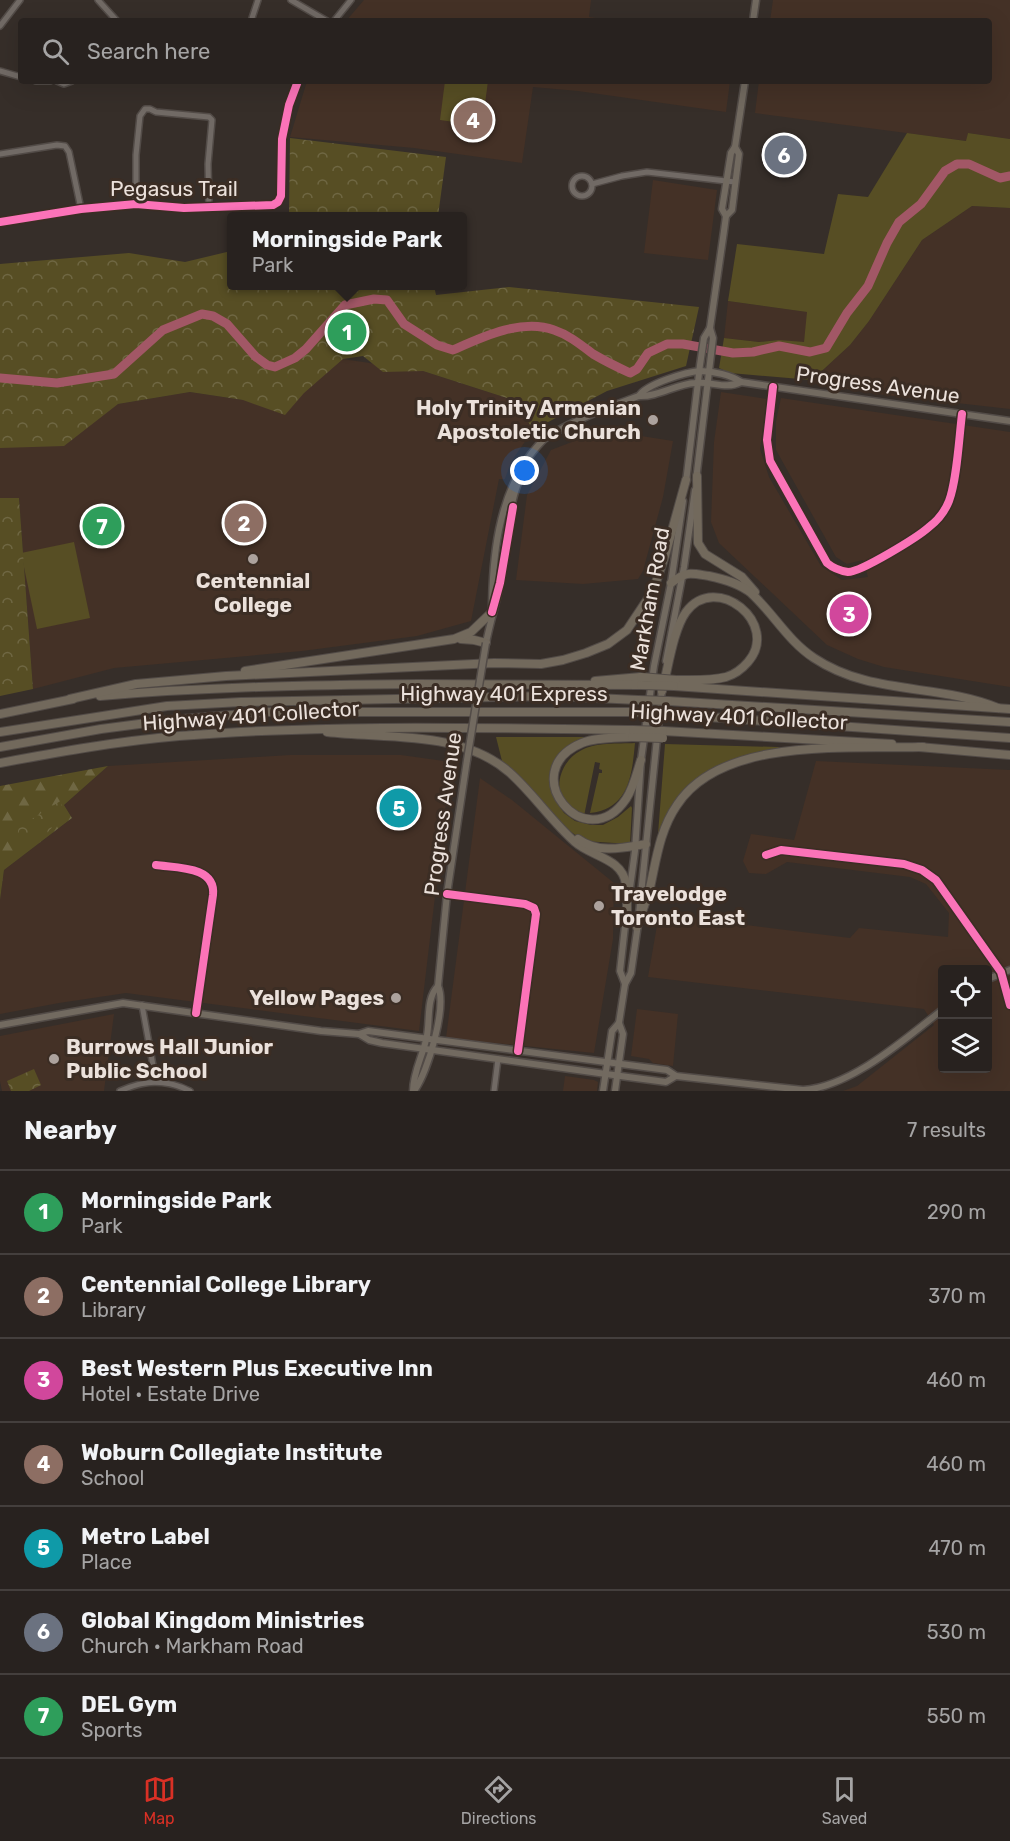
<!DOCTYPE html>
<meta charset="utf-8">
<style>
:root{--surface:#28221f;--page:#342f2c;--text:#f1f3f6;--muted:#a5a4a4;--line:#443f3d;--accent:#d93025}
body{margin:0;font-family:Rubik,sans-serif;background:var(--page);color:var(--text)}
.controls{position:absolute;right:18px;bottom:18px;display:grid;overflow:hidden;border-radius:6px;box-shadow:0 6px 24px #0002}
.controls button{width:54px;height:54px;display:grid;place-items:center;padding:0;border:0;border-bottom:2px solid var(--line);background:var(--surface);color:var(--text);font:30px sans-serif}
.you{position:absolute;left:525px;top:471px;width:21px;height:21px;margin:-15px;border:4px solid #fff;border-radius:50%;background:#1a73e8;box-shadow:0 0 0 9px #1a73e833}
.badge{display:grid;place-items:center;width:39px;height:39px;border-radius:50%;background:var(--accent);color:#fff;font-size:20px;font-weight:700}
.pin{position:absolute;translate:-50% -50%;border:3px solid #fff;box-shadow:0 2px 6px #0006}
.popup{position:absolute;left:227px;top:212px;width:240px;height:78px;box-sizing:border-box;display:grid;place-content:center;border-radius:6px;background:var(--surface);filter:drop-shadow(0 2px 4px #0005);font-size:20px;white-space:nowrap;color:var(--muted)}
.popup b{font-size:22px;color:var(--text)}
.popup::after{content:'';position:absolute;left:50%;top:100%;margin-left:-12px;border:12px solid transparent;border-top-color:var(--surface)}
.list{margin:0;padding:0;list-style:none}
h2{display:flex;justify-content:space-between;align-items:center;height:78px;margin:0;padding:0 24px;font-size:26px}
h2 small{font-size:20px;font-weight:400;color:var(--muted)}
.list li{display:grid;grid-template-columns:39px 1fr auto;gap:18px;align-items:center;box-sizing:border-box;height:84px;padding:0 24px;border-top:2px solid var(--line)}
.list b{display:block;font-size:22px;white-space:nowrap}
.list p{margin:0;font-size:20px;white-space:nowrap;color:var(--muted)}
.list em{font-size:20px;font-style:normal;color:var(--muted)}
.icon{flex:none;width:33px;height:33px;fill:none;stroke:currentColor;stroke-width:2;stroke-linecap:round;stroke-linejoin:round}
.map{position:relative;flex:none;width:1010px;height:1091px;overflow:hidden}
.search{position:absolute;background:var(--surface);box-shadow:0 6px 24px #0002;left:18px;right:18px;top:18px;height:66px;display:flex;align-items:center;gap:15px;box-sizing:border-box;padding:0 21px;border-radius:6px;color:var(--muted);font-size:22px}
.sheet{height:666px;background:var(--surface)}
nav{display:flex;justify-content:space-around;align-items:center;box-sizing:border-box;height:84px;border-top:2px solid var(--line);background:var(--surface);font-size:16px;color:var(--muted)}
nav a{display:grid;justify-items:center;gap:3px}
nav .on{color:var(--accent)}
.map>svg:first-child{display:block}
.built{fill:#443126;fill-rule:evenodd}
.grass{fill:#574e24}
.forest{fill:url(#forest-firs)}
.park{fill:url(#park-crowns)}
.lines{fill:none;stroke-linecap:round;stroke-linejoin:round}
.river{stroke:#a25766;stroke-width:9}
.minor-casing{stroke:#524b47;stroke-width:8}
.major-casing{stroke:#524b47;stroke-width:9}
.highway-casing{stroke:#524b47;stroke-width:10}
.minor{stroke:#716a65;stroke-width:5}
.major{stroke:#726a60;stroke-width:6}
.highway{stroke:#72695c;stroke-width:8}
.major-bridge-casing{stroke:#524b47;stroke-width:9;stroke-linecap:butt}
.highway-bridge-casing{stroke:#524b47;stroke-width:10;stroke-linecap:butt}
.major-bridge{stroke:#726a60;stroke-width:6}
.highway-bridge{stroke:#72695c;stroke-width:8}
.cycleway-casing{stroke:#3b2d24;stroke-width:11}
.cycleway{stroke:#fb73b8;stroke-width:8}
.poi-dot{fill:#aca29d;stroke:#3b2d24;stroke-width:2}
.labels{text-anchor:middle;stroke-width:6;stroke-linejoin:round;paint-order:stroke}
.street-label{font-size:21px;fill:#ebe1db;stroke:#3b2d24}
.poi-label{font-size:21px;font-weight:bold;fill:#ebe1db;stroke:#3b2d24;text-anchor:end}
</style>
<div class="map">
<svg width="1010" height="1091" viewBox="0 0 1010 1091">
<defs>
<pattern id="forest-firs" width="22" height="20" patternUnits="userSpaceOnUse" patternTransform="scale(1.5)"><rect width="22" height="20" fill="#574e24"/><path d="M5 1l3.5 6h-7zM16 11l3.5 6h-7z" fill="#6f6743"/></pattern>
<pattern id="park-crowns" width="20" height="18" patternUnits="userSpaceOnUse" patternTransform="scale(1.5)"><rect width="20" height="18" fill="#574e24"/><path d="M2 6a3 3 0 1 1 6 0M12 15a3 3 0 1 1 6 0" fill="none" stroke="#6f6743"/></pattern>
</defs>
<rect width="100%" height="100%" fill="#362e29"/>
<g class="built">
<path d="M364 0H591L589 17 617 21H346Z"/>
<path d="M773 0H1010V139L968 133 967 141 755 113 759 81H989V21H770Z"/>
<path d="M307 81H730L726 112 578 91 533 87 522 163 414 148 290 137Z"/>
<path d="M653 180 717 190 708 260 644 253Z"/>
<path d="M972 206 1010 208V409L877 394 816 384 812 380 850 345 869 321 922 240Z"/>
<path d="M728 301 808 312 804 343 779 340 759 342 724 338Z"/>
<path d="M343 359 423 371 516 401 533 430 511 462 505 479H499L471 621 417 636 302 651 114 668 33 689 19 498H0V448L118 404 190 392 243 400Z"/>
<path d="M721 392 767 399 760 449 769 477 821 566 842 580 868 577 863 560 847 564 836 557 776 450V421L781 398 1010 432V687L884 667 858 659 827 645 719 543 711 522 714 442Z"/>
<path d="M603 430 673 441 663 497 643 571 638 579 583 584 516 580 527 495 551 450Z"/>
<path d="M290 755H401L451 762 419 1031 126 993 59 1003 0 1014V900L4 870 72 818 64 805 108 766Z"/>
<path d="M816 761 1010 770V1091H843L857 1086 934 1025 924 1009 648 977 659 914 850 938 859 928 948 937 949 913 926 884 910 877 787 862 766 874 749 873 743 861 751 834 794 840ZM942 969H988V1068H942Z"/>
<path d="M480 778 512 800 614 883 613 939 594 1053 446 1038Z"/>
<path d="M637 1009 678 1014 673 1066 653 1063 649 1059 631 1056Z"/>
<path d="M114 1014 104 1091H2L0 1081V1036Z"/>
<path d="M565 1076 594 1080 598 1082 597 1091H563Z"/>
</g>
<g class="grass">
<path d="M445 81H488L482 126 440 120Z"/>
<path d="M907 133 966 141 968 133 1010 139V208L972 206 922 240 869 321 850 345 812 380 730 373 719 368 724 338 759 342 779 340 804 342 807 312 728 301 737 244 824 254 838 194 868 197Z"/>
<path d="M74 542 90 618 37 629 21 553Z"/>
<path d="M496 737H589L566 751 552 785 555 800 564 813 575 821 591 825H603L618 817 631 806 632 808 630 844 584 841 567 829 523 780 502 761Z"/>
<path d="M635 743C632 775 629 809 590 813L599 773H602V770L599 769 600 763 595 762 584 816C579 813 572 810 568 806 551 790 561 761 580 751 595 742 618 744 635 743Z"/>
<path d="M665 744 778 747 780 748C739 757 695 768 673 808 666 819 662 834 657 847Z"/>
</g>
<path class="forest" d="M108 766 64 805 72 818 4 870 0 900V786Z"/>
<g class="park">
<path d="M290 138 446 157 438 216H289Z"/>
<path d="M231 251 232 286H434L436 295 509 287 699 307 686 366 607 391 533 430 516 401 423 371 383 372 363 356 343 359 304 393 285 415 243 400 190 392 118 404 64 446 0 448V264L129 253 185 262Z"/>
<path d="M0 498H19L33 689 0 696Z"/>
<path d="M62 800C61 825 41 845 16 845L19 825 24 824Z"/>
<path d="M34 1069 41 1085 29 1091H11L7 1081Z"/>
</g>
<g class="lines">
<path class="river" d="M0 378 57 383 114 374 163 330 202 314 213 316 227 324 256 357 267 365 275 367 295 358 306 349 345 305 374 299 387 300 404 324 437 345 453 350C482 337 522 318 554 330 569 335 581 345 593 354 605 361 617 367 630 373L637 369 648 353 667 344H683L733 353 753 352 779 346 810 352 826 348 847 313 868 286 887 243 899 222 921 204 945 171 957 164H969L1000 178 1010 176"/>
<defs>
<g id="minor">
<path d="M98 0 117 21"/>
<path d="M291 0 327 21"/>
<path d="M251 21 258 0"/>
<path d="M334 21 351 0"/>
<path d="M0 26 20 0"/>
<path d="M0 71 21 77"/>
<path d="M36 81H50"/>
<path d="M57 81 64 84 72 81"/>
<path d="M0 154 57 145 65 146 69 152 81 209"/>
<circle cx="582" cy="186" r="10"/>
<path d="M592 184 622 176 647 172 735 182"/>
<path d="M136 204V155L140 116 145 109H150L156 112 209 117 212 120 208 164 209 208"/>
<path d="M0 222 81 209 136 204 184 208 273 205 278 202 281 196 282 139 289 105 298 81"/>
<path d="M773 387 767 440 770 461 827 563C833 568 841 571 848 572 861 572 918 537 929 527 937 521 945 511 949 501 957 480 959 438 962 414"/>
<path d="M766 855 781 850 904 864 922 870 936 880 1001 972 1010 1005"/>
<path d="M156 865C177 868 216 866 213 895L196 1013"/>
<path d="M447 894 525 904 534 908 536 914 518 1051"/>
<path d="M142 1005 156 1082"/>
<path d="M120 1091C144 1080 166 1079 190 1091"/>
<path d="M494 1091 498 1059"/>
</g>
<g id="major">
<path d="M753 21 756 0"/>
<path d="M726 216 732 210 739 154 735 147"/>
<path d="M639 396C646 384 686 372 700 371 713 371 731 375 741 382L1010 421"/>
<path d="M696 480 713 338 710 328"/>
<path d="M686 482 700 365 704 338 710 328 724 231 726 216 722 209 731 153 735 147 745 81"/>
<path d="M492 612C492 558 498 498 531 454 536 448 541 441 547 437 576 419 607 408 639 396 658 397 676 384 695 383 712 381 726 390 741 382"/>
<path d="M486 643C490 623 496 604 500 584 507 551 506 515 518 483"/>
<path d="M666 661 684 567 695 490"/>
<path d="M629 895 635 851 641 760 654 666 671 583 683 501"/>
<path d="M639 914 662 689"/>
<path d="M988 979 1010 970"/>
<path d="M625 984 620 971 627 908"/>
<path d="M0 1025 123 1003 321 1031 359 1034 369 1040 382 1043 628 1077 666 1082 676 1076"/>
<path d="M359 1034 368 1031 667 1070 676 1076 803 1090C851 1087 905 1039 942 1010"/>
<path d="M413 1091C413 1073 422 1057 426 1040 431 1023 425 999 438 986"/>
<path d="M414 1091C428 1072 447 1007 438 986L447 894 467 760"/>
<path d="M603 1091 612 1031 619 1023"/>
<path d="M615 1091 623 1034 619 1023 625 984 631 973 638 924"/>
</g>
<g id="highway">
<path d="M697 476 698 543 705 554 742 577 755 592"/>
<path d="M671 583C687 571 689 573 709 576 723 579 739 583 751 593 773 613 788 641 814 658 871 696 938 683 998 708"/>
<path d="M461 639 474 640 486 643"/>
<path d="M245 671 454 639 471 632 492 612"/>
<path d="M595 681 641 677"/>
<path d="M674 686 1010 709"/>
<path d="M662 691C668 669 673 630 686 612 716 571 781 624 748 662 742 669 736 674 726 677 710 681 692 680 676 680"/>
<path d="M100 696C206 687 311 685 418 684 492 684 566 684 641 685"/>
<path d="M70 699 136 684 226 676 494 663 541 664 563 660 586 653 608 644 627 630 653 591 665 556 686 480"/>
<path d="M668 701 1010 722"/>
<path d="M0 714 73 699"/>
<path d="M665 714 1010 738"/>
<path d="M663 731 892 744"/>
<path d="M0 732 167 706 241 702 552 696 638 700"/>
<path d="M327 732C386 739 461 730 509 772 533 793 551 821 575 842 592 857 622 858 626 884 627 893 627 903 627 912"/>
<path d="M632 737C617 738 596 737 582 743 514 771 585 859 626 799 634 787 637 772 641 760"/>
<path d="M0 747 101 729 170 720 267 712H635"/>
<path d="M919 747 1010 755"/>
<path d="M0 763C59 752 119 741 179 736 331 724 482 728 633 730"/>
<path d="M578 839C598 854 623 848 646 844"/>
<path d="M637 927C641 915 645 903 649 892 656 862 659 831 677 805 722 736 851 749 923 747"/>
</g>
</defs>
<use href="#minor" class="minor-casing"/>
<use href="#major" class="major-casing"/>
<use href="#highway" class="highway-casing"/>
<use href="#minor" class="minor"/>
<use href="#major" class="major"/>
<use href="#highway" class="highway"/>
<defs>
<path id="major-bridge" d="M467 760 486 643"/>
<g id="highway-bridge">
<path d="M641 677 676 680"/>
<path d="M641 685 674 686"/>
<path d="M638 700 668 701"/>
<path d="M635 712 665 714"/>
<path d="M633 730 663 731"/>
<path d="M632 737 663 738"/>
</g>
</defs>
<use href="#major-bridge" class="major-bridge-casing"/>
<use href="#highway-bridge" class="highway-bridge-casing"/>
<use href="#major-bridge" class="major-bridge"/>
<use href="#highway-bridge" class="highway-bridge"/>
<defs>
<g id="cycleway">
<path d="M0 222 81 209 136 204 184 208 273 205 278 202 281 196 282 139 289 105 298 81"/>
<path d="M773 387 767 440 770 461 827 563C833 568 841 571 848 572 861 572 918 537 929 527 937 521 945 511 949 501 957 480 959 438 962 414"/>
<path d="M492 612 500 583 513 507"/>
<path d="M766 855 781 850 904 864 922 870 936 880 1001 972 1010 1005"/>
<path d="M156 865C177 868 216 866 213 895L196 1013"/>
<path d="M447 894 525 904 534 908 536 914 518 1051"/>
</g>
</defs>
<use href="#cycleway" class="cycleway-casing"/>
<use href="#cycleway" class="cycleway"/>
</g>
<g class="poi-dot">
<circle cx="653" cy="420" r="6"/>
<circle cx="253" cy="559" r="6"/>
<circle cx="599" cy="906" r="6"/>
<circle cx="396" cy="998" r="6"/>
<circle cx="54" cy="1059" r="6"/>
</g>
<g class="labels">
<g class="street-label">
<text x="174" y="196">Pegasus Trail</text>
<text transform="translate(878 385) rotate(8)" y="7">Progress Avenue</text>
<text transform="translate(650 599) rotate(-80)" y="7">Markham Road</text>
<text x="504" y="701">Highway 401 Express</text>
<text transform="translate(251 716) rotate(-4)" y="7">Highway 401 Collector</text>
<text transform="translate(739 717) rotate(3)" y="7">Highway 401 Collector</text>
<text transform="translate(443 814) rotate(-82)" y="7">Progress Avenue</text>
</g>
<g class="poi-label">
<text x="641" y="415">Holy Trinity Armenian<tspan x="641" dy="24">Apostoletic Church</tspan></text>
<text x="253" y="588" text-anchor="middle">Centennial<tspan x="253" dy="24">College</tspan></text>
<text x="611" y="901" text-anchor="start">Travelodge<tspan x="611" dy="24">Toronto East</tspan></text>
<text x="384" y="1005">Yellow Pages</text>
<text x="66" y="1054" text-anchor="start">Burrows Hall Junior<tspan x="66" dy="24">Public School</tspan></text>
</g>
</g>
</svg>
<div class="controls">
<button><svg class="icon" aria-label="locate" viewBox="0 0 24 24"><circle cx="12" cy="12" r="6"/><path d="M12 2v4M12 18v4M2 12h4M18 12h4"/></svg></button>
<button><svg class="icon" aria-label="layers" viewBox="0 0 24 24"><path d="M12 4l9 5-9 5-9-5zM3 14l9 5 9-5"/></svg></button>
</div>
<div class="you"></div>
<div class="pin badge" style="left:347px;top:332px;background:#2e9e5b">1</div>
<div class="popup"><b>Morningside Park</b>Park</div>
<div class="pin badge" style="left:244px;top:523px;background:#8d6e63">2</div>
<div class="pin badge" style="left:849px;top:614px;background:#d1479c">3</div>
<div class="pin badge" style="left:473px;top:120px;background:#8d6e63">4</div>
<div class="pin badge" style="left:399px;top:808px;background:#0f9aa8">5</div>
<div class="pin badge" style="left:784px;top:155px;background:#6b7280">6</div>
<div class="pin badge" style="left:102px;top:526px;background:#2e9e5b">7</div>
<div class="search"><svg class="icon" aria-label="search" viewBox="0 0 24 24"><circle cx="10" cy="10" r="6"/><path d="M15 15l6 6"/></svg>Search here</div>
</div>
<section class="sheet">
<h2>Nearby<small>7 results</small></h2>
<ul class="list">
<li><span class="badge" style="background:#2e9e5b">1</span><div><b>Morningside Park</b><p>Park</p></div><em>290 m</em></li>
<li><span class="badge" style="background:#8d6e63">2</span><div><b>Centennial College Library</b><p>Library</p></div><em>370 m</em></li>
<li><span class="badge" style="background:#d1479c">3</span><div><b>Best Western Plus Executive Inn</b><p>Hotel · Estate Drive</p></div><em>460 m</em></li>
<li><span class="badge" style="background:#8d6e63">4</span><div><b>Woburn Collegiate Institute</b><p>School</p></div><em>460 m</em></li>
<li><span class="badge" style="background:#0f9aa8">5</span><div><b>Metro Label</b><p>Place</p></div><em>470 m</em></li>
<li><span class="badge" style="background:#6b7280">6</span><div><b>Global Kingdom Ministries</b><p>Church · Markham Road</p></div><em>530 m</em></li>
<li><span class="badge" style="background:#2e9e5b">7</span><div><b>DEL Gym</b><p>Sports</p></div><em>550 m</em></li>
</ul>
</section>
<nav>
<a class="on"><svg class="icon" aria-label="map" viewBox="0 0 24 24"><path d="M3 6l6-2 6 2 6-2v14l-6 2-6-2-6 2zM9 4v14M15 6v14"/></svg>Map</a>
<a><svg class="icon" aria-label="directions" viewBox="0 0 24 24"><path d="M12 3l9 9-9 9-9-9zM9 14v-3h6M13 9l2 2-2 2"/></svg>Directions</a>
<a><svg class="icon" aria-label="saved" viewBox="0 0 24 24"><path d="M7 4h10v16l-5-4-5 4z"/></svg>Saved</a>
</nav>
